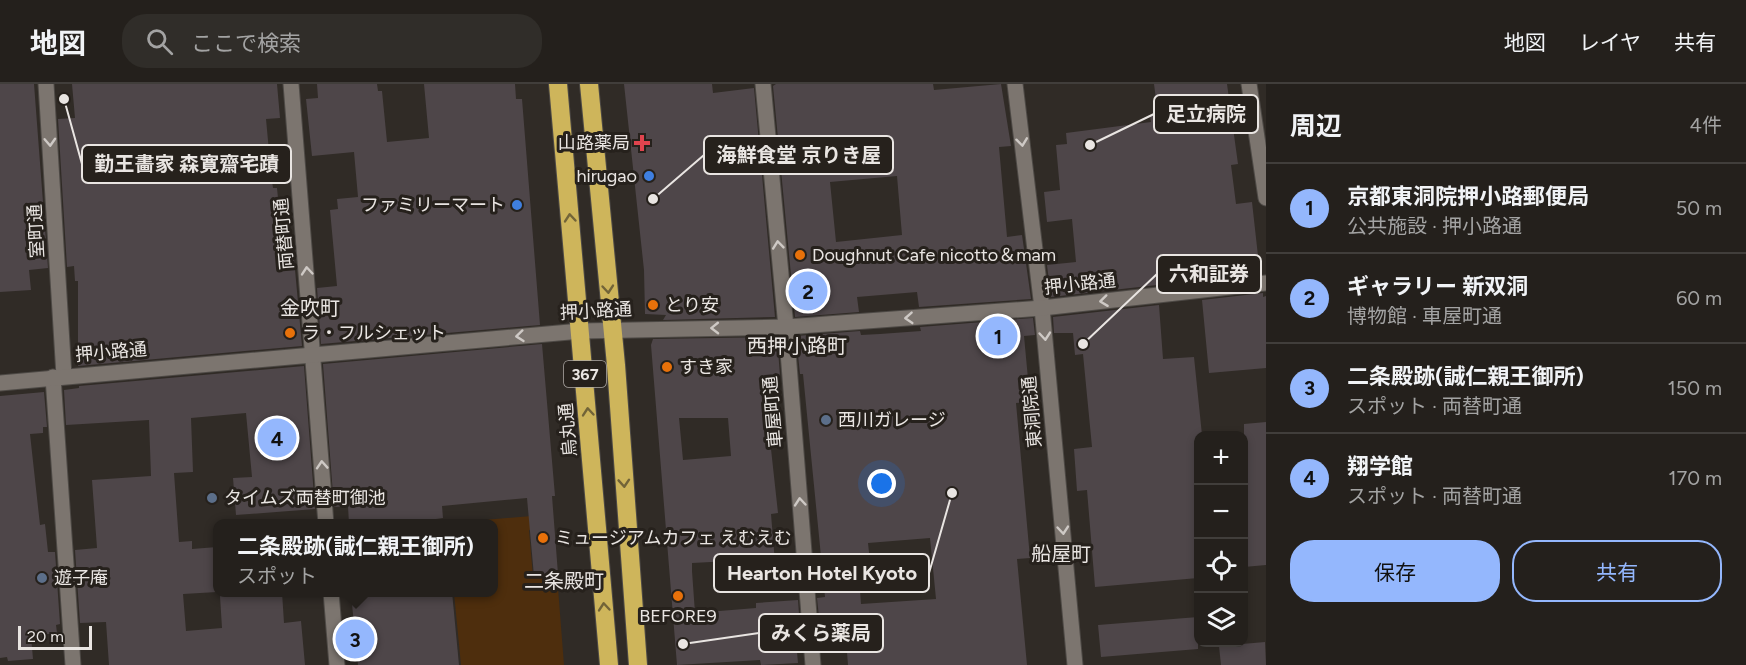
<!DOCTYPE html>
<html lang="ja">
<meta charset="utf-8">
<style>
:root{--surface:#24201c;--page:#302d29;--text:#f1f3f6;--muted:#a3a3a3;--line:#413e3b;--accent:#94b7fd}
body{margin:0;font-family:Figtree,"Noto Sans JP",sans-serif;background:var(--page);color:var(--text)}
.controls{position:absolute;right:18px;bottom:18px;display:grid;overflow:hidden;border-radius:12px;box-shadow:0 3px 9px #0003}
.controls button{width:54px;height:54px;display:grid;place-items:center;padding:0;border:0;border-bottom:2px solid var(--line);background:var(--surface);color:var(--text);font:30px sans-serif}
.scale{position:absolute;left:18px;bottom:15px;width:74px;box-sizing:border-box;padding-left:6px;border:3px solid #e9e5e2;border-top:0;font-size:16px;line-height:21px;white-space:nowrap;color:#e9e5e2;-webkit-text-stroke:4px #26211c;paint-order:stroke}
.you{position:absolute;left:882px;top:400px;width:21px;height:21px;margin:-15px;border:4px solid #fff;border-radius:50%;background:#1a73e8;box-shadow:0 0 0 9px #1a73e833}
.badge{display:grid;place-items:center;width:39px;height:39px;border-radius:50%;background:var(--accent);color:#111;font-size:20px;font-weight:700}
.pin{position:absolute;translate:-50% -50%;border:3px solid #fff;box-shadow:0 2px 6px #0006}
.popup{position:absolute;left:213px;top:435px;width:285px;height:78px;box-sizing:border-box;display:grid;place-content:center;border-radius:12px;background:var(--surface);filter:drop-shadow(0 2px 4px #0005);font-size:20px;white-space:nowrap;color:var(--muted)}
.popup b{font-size:22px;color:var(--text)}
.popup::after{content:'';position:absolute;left:50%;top:100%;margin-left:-12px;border:12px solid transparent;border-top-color:var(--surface)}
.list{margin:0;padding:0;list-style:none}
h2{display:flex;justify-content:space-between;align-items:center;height:78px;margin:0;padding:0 24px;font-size:26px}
h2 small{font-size:20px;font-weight:400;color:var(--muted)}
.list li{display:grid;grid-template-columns:39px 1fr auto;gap:18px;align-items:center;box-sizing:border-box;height:90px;padding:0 24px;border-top:2px solid var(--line)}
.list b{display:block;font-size:22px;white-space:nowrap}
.list p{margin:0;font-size:20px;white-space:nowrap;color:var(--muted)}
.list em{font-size:20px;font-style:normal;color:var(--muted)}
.actions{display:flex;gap:12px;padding:18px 24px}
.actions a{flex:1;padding:14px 0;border:2px solid var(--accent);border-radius:24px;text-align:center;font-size:21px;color:var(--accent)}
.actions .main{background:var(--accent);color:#111}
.icon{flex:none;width:33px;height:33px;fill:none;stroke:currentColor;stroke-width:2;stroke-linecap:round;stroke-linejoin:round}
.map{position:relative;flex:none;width:1266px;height:581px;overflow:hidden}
header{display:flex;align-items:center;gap:36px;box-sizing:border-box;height:84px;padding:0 30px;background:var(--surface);border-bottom:2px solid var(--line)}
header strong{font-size:28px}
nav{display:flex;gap:33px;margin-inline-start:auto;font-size:21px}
.search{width:420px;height:54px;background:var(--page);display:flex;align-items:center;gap:15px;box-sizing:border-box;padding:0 21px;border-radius:24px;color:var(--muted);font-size:22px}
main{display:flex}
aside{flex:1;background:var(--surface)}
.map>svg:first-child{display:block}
.grass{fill:#4e2e0d}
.building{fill:#4e4649;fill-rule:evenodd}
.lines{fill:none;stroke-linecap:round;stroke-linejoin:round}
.street-casing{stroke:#4e4a46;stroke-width:17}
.highway-casing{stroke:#4e4a46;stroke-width:20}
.street{stroke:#7c756f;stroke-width:15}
.highway{stroke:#ceb55b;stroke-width:18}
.oneway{stroke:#cec9c5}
.oneway2{stroke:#726438}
.health-dot{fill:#e0444e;stroke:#26211c;stroke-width:2}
.shop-dot{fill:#3f7fe0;stroke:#26211c;stroke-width:2}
.food-dot{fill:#e8710a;stroke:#26211c;stroke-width:2}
.service-dot{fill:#5c6f8a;stroke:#26211c;stroke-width:2}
.labels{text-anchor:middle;stroke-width:6;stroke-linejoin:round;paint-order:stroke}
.shield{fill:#26211c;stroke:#aeaaa7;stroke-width:1.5}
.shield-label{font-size:16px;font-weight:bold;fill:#e9e5e2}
.poi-label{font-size:18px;fill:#e9e5e2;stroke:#26211c;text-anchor:start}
.street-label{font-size:18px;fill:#e9e5e2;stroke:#26211c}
.neighbourhood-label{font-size:20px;fill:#e9e5e2;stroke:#26211c}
.leader{fill:none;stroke:#e9e5e2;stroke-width:2}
.callout-dot{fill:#e9e5e2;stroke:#26211c;stroke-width:2}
.callout{fill:#26211c;stroke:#e9e5e2;stroke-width:2}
.callout-label{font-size:20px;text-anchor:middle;font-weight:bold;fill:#e9e5e2}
</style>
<header>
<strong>地図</strong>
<div class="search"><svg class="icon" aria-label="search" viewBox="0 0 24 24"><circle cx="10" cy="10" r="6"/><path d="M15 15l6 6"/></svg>ここで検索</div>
<nav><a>地図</a><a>レイヤ</a><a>共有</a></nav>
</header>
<main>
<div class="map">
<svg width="1266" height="581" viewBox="0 0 1266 581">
<rect width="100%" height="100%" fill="#302b26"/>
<path class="grass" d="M532 432 533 445 529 446 533 493 557 491 564 581H461L454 509 493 508V440L448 439Z"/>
<g class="building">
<path d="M0 0H34L48 184 29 186 31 206 0 208Z"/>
<path d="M72 0H277L280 34 266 35 271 89 273 104H277L282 154 292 153 302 262 78 282V197H75L74 182 67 183 58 35 75 34Z"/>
<path d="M317 0H377L378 7H382L387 58 429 54 424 0H515L516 15H522L540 241 321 260 317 204 337 202 330 126 338 125 337 115 358 113 354 68 312 72 306 15 318 14Z"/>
<path d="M624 0H712L713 9 754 4 775 233 663 236 666 231 645 230 644 186Z"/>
<path d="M776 0H933L934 6 1001 0 1011 62 999 63 1007 153 1022 151 1031 215 919 223 917 208 857 213 859 228 795 233 773 2ZM897 92 902 151 836 158 830 98Z"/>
<path d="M1154 0H1227L1238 80 1231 81 1236 120 1252 118 1260 190 1200 196V191H1196V189L1157 193V201L1051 213 1047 181 1076 178 1072 135 1047 138 1044 108 1060 106 1056 61 1067 60 1066 49 1151 38 1150 32 1158 31Z"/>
<path d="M1263 209V213L1266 212V284L1209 289 1202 216Z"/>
<path d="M1159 221 1163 275 1194 273 1202 351H1198V494L1095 503 1087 406 1077 407 1074 365 1092 363 1083 270 1075 271 1073 249H1054L1053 233Z"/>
<path d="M1033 234 1035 251 1024 252 1028 295 1037 294 1039 317 1016 319 1030 474 1017 475 1027 581H848L845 542 820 543 817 514 825 513 803 290H800L796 252 860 247 861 251 880 250 921 247 920 243ZM930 454 936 515 861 520 858 479 870 478 868 459Z"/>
<path d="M777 253 780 292H769L773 350 770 351 771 365 778 429 771 430 775 479 730 483V477L692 479V487L695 529 756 524V519L798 516 800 545H795L798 579 761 581 760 576 677 581 651 261 653 255ZM679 334H728L731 372 683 376Z"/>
<path d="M542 260 555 412H552L558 490 534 492 527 414 442 422 443 434 436 435 437 440H349L348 422 334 423 323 280Z"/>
<path d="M304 282 315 425 236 431 233 394 252 393 246 329 191 334 193 388 174 389 179 458 192 457V465L217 463V508L183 510 186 547 222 544 220 512 282 508 284 539 301 537 305 581H109L106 538 80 539 75 466 97 464 92 396 151 392 149 336 66 341 64 306 79 304V302Z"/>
<path d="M44 308 47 343H43V349L30 350 40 441 45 440 48 468H55L60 540 56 541 57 549 31 552 33 575 8 577 7 573 0 574V312Z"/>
<path d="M1266 338V481L1244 483V340Z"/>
<path d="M356 508H452L459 581H358L351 510Z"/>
<path d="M1198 533V565L1101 573 1098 541Z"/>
<path d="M1265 558 1266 581H1221L1219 562Z"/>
</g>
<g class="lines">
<defs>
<g id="street">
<path d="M46 0 64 292"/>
<path d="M291 0 326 440"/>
<path d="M763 0 786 243 813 581"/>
<path d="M1015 0 1042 224 1075 581"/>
<path d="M1249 0 1266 114"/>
<path d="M53 293 73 581"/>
<path d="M0 299 581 247 786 243 1042 224 1266 199"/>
<path d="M331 508 337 581"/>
</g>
<g id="highway">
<path d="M558 0 609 581"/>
<path d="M589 0 616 281 638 581"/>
</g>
</defs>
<use href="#street" class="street-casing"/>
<use href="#highway" class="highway-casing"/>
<use href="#street" class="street"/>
<use href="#highway" class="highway"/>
</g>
<defs><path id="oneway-chevron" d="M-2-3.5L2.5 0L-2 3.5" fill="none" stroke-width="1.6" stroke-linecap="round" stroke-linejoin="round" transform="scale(1.5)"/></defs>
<g class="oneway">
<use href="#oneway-chevron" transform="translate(50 58) rotate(87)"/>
<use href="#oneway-chevron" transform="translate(1022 58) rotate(83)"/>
<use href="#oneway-chevron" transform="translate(778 161) rotate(-96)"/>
<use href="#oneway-chevron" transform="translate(307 187) rotate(-95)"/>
<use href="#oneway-chevron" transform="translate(1104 217) rotate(173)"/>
<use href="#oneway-chevron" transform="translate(909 234) rotate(176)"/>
<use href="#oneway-chevron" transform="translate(715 244) rotate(179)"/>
<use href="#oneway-chevron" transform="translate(520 252) rotate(174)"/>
<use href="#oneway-chevron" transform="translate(1045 252) rotate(85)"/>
<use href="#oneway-chevron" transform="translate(322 381) rotate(-94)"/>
<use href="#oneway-chevron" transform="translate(800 418) rotate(-95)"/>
<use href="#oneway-chevron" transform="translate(1063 446) rotate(85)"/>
</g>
<g class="oneway2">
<use href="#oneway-chevron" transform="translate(570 134) rotate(-95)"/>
<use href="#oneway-chevron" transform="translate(608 205) rotate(85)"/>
<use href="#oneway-chevron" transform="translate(588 328) rotate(-95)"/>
<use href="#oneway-chevron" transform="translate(624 399) rotate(86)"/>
<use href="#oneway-chevron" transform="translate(604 523) rotate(-95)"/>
</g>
<path class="health-dot" d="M639 50h6v6h6v6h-6v6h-6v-6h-6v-6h6z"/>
<g class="shop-dot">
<circle cx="649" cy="92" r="6"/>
<circle cx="517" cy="121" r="6"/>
</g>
<g class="food-dot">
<circle cx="800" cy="171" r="6"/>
<circle cx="653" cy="221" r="6"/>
<circle cx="290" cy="249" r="6"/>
<circle cx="667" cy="283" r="6"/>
<circle cx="543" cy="454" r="6"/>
<circle cx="678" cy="512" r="6"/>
</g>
<g class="service-dot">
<circle cx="826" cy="336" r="6"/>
<circle cx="212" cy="414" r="6"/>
<circle cx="42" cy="494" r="6"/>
</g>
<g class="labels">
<rect class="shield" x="564" y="277" width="42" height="26" rx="4.5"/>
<g class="shield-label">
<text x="585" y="296">367</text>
</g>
<g class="poi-label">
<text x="630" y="65" text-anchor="end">山路薬局</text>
<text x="637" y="98" text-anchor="end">hirugao</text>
<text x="505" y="127" text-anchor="end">ファミリーマート</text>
<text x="812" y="177">Doughnut Cafe nicotto＆mam</text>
<text x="665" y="227">とり安</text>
<text x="302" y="255">ラ・フルシェット</text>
<text x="679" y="289">すき家</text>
<text x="838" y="342">西川ガレージ</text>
<text x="224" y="420">タイムズ両替町御池</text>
<text x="555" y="460">ミュージアムカフェ えむえむ</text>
<text x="54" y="500">遊子庵</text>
<text x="678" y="538" text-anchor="middle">BEFORE9</text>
</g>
<g class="street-label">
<text transform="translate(36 147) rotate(-93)" y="6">室町通</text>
<text transform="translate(284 150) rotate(-95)" y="6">両替町通</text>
<text transform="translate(1080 200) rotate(-6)" y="6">押小路通</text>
<text transform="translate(596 227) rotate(-3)" y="6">押小路通</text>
<text transform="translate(111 268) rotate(-5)" y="6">押小路通</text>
<text transform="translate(773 328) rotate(-95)" y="6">車屋町通</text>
<text transform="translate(1032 328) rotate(-95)" y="6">東洞院通</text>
<text transform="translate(568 346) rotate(-95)" y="6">烏丸通</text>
</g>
<g class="neighbourhood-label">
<text x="310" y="231">金吹町</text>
<text x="797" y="269">西押小路町</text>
<text x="1061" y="477">船屋町</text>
<text x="564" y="504">二条殿町</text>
</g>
</g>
<path class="leader" d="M1090 61L1154 30M653 115L704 71M64 15L82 80M1083 260L1157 190M952 409L929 489M683 560L759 549"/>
<g class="callout-dot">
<circle cx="1090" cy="61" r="6"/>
<circle cx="653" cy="115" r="6"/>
<circle cx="64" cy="15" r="6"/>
<circle cx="1083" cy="260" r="6"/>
<circle cx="952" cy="409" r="6"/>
<circle cx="683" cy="560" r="6"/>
</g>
<g class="callout">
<rect x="1154" y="11" width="104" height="38" rx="6"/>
<rect x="704" y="52" width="189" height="38" rx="6"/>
<rect x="82" y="61" width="209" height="38" rx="6"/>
<rect x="1157" y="171" width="104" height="38" rx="6"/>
<rect x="714" y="470" width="215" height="38" rx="6"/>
<rect x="759" y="530" width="124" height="38" rx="6"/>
</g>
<g class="callout-label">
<text x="1206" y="37">足立病院</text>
<text x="799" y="78">海鮮食堂 京りき屋</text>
<text x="187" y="87">勤王畵家 森寛齋宅蹟</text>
<text x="1209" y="197">六和証券</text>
<text x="822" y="496">Hearton Hotel Kyoto</text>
<text x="821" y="556">みくら薬局</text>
</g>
</svg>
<div class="controls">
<button>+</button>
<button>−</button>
<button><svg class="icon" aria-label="locate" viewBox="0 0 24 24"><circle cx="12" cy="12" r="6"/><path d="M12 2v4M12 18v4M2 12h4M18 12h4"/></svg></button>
<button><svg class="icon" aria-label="layers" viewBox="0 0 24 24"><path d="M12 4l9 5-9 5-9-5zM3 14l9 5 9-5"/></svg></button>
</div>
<div class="scale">20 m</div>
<div class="you"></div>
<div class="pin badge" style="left:998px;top:252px">1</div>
<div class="pin badge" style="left:808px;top:207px">2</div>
<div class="pin badge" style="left:355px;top:555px">3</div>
<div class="popup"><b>二条殿跡(誠仁親王御所)</b>スポット</div>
<div class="pin badge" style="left:277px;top:354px">4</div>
</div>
<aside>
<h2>周辺<small>4件</small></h2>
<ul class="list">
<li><span class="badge">1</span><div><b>京都東洞院押小路郵便局</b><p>公共施設 · 押小路通</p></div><em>50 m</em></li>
<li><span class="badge">2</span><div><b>ギャラリー 新双洞</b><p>博物館 · 車屋町通</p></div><em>60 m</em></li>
<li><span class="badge">3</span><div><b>二条殿跡(誠仁親王御所)</b><p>スポット · 両替町通</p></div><em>150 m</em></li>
<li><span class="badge">4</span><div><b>翔学館</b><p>スポット · 両替町通</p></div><em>170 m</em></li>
</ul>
<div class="actions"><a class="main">保存</a><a>共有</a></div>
</aside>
</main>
